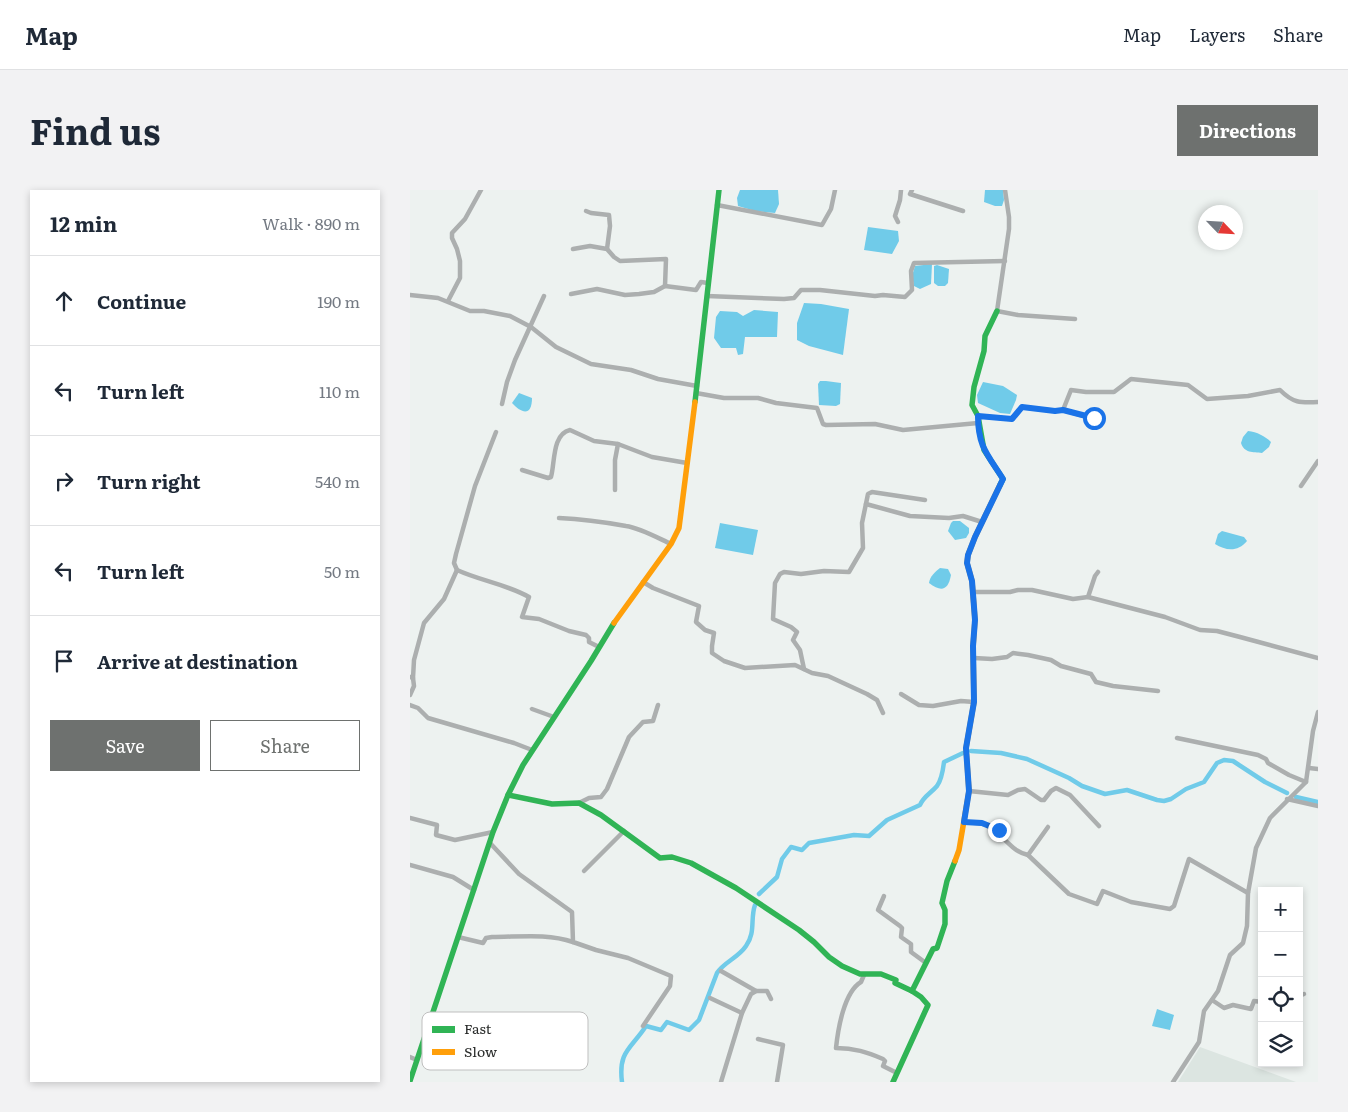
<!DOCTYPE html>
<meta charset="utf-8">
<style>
:root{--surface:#fff;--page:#f2f2f3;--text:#1f2937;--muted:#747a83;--line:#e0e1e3;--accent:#6e716f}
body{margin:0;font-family:Literata,serif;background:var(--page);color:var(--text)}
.controls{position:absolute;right:15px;bottom:15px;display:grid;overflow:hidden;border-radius:0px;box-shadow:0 2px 8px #0003}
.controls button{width:45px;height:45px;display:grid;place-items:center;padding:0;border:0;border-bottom:1px solid var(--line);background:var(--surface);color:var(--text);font:25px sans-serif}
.compass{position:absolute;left:788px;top:15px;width:45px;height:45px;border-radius:50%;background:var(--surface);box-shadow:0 2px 8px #0003;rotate:115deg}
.stop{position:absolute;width:15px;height:15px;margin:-11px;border:4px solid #1a73e8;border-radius:50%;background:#fff}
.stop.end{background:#1a73e8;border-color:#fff;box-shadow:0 1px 5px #0008}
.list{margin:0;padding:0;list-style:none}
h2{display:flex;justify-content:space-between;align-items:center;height:65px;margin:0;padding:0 20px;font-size:21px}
h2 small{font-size:16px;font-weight:400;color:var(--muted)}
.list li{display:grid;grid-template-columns:32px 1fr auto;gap:15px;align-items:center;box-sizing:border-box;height:90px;padding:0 20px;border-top:1px solid var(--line)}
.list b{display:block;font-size:19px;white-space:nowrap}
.list em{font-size:16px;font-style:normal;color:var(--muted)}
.actions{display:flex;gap:10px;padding:15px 20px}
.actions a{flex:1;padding:11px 0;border:1px solid var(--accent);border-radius:0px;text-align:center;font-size:18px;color:var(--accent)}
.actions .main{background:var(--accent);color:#fff}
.icon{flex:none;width:28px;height:28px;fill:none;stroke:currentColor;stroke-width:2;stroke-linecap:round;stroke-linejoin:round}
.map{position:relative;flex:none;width:908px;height:892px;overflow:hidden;border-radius:0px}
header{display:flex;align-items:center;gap:30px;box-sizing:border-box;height:70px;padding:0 25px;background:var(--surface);border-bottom:1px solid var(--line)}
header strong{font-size:24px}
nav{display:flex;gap:28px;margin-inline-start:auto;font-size:18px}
.intro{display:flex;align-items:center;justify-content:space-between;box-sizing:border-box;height:120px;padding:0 30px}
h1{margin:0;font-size:35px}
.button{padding:12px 22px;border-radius:0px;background:var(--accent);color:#fff;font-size:18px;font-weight:700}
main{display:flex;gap:30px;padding:0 30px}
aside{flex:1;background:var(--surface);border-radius:0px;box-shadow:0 2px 8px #0003}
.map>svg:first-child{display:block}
.built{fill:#dce5e1}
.water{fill:#70cbe9}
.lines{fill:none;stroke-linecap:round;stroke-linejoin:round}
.canal{stroke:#70cbe9;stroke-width:4.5}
.street{stroke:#acafaf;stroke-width:4.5}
.fast{stroke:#30b455;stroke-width:5.5}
.slow{stroke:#ff9f0a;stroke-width:5.5}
.route{stroke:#1a73e8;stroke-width:6}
.key{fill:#fff;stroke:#bfbfbf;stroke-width:1}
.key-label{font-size:14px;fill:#292b2a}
</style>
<header>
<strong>Map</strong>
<nav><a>Map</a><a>Layers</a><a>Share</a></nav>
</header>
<div class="intro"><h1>Find us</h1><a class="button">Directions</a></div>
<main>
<aside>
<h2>12 min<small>Walk · 890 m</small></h2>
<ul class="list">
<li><svg class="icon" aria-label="ahead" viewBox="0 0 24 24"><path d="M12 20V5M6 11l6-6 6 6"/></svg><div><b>Continue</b></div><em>190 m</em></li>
<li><svg class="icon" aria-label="left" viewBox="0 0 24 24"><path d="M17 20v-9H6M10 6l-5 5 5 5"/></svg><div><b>Turn left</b></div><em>110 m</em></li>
<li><svg class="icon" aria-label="right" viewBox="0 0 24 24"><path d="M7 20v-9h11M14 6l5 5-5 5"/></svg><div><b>Turn right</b></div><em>540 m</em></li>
<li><svg class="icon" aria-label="left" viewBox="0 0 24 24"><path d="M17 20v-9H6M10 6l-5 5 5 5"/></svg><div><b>Turn left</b></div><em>50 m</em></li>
<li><svg class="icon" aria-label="arrive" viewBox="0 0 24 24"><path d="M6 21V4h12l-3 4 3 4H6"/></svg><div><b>Arrive at destination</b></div></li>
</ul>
<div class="actions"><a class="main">Save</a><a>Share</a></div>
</aside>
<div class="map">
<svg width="908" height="892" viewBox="0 0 908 892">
<rect width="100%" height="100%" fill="#edf2f0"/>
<path class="built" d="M790 857 886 892H768Z"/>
<g class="water">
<path d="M330 0H368L369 14 365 23 345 21 328 16 327 8Z"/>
<path d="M575 0H593L594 10 592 16H585L574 12Z"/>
<path d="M458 37 488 41 489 51 482 64 454 60Z"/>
<path d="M522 74 521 94 510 99 504 96 502 86 505 76Z"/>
<path d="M527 75 539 79 538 93 535 96H528L524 93V76Z"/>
<path d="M394 113 411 114 439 119 433 165 399 156 387 150V133Z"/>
<path d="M344 120 368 122 367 147H335L333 164 328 165 326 158H311L304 148 306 127 310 121 327 122 333 126Z"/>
<path d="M410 191H416L431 193 430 214 426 216 409 215 408 194Z"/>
<path d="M573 192 593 196 607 205 606 210 600 224 590 223 568 213 567 205Z"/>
<path d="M109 203 122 208C122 226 112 224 102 213Z"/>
<path d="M838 241C847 242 855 246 861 252L859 257 852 263C843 262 834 263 831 253L833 247Z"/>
<path d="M543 331H550L559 338V343L556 348 545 350 538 341 541 333Z"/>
<path d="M310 333 348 340 343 365 305 358Z"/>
<path d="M812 341 834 347 837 351C828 362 816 361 805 354L808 344Z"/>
<path d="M530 378 538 379 541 385C538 401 531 402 519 393 520 386 525 382 530 378Z"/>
<path d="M747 819 764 825 760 840 742 836Z"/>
</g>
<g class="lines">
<g class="canal">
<path d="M561 561 591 563 617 569 659 588 672 596 695 604 717 600 747 610 754 611 761 609 776 599 794 592 807 573 814 570 823 571 855 592 877 603"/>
<path d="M886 607 908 612"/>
<path d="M349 704 367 687 372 669 381 657 392 660 399 653 444 645 459 646 477 630 510 615C513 607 521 603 527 596 532 589 533 580 534 572L553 563"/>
<path d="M212 892C208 861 221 859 236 836L251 840 257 832 279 840 289 830 307 783C314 772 328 768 336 756 346 742 340 729 345 715"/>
</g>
<g class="street">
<path d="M502 0 500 4 553 21"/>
<path d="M595 0 599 27V39L587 121 608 125 665 129"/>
<path d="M307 15 412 35 421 19 425 0"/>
<path d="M176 21 181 23 199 25 200 36 197 59"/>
<path d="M488 32 485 26 490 10 491 0"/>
<path d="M163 59 180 56 197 59 204 67 210 71 256 69 255 96"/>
<path d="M161 104 187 99 215 105 229 104 244 102 255 96 286 100 291 92 298 93"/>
<path d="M0 105 28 108 60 121H74L100 126 121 137 146 157 181 174 221 180 248 189 287 196"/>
<path d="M297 106 374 109 384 108 391 100H410L465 106 473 105 495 107 502 100 501 81 504 73 595 71"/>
<path d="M38 111 50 88V71L47 59 42 48V43L55 29 71 0"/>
<path d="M286 203 314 208H348L366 213 407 218 413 234 416 235 465 234 493 240 568 233"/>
<path d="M92 214 97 192 105 170 134 106"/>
<path d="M653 220 661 200 676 202H704L721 189 778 195 797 209 838 206 870 200C883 213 890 213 908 212"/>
<path d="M568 226 602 229 612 217 645 221 653 220 684 229"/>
<path d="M208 254 242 267 277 273"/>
<path d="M112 280 138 288 141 287C145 273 142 244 160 240L184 251 208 254 205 270V300"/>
<path d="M891 296 908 271"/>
<path d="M456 314 500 326 539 328 553 326 572 332"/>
<path d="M149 328C172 329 194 332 216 336 230 338 248 348 261 354"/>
<path d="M47 380 44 373 46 364 65 296 86 242"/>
<path d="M233 392 243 398 289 416 286 432 295 440 304 443 302 456V463L314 471 335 478 385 475 402 483 418 486 457 504 467 510 473 523"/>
<path d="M563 402H600L608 400H622L663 409 678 407 685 386 688 382"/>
<path d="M678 407 755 427 790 440 807 441 830 447 908 468"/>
<path d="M564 468 582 469 597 467 603 463 618 465 641 470 651 476 681 484 686 492 703 496 748 501"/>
<path d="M394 479 390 460 383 450 387 442 381 437 363 429 365 393 370 384 374 382 391 384 414 381 439 382 453 358 452 333 458 304 462 302 515 310"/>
<path d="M0 487 3 488 4 470 14 433 34 409 47 380C71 391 96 394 119 407L112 427 129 429 159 441 176 445 179 448V452L189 457"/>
<path d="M491 504 509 515 523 516 551 511 564 512"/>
<path d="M0 505 4 496 3 488"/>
<path d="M0 515 8 518 18 528 104 553 122 560"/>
<path d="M122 519 144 527"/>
<path d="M767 548 848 565 856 569 858 573 879 585 896 592"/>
<path d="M899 578 908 579"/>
<path d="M559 601 598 605 608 600 615 599 631 610H634L641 601 646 598 660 605 689 636"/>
<path d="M877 609 908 616"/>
<path d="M169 613 179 608 191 607 197 599 219 547 233 532 243 531 248 515"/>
<path d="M0 628 27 635 26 645 45 650 83 642"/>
<path d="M554 632C567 633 581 633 590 643V646C601 654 603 661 618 665"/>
<path d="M638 637 618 665 659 704 687 714 693 701 721 712 760 719 764 716 779 669 838 703"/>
<path d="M80 653 109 684 162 722 163 752 186 760 218 768 261 786 260 796 233 836"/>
<path d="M0 675 43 687 64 700"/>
<path d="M174 681 214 641"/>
<path d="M474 706 468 720 490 736 492 738 491 747 501 754V762L516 773"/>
<path d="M48 747 73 753 76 748 82 747C109 747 137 743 163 752"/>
<path d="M311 781 346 801"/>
<path d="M454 785 451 792C434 802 428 839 426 858 444 858 457 862 473 869L475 871 473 876 487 883"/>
<path d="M889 806 894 804"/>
<path d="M300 808 332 823"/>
<path d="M802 810 814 818 823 815 841 819 844 811 852 812"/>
<path d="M348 849 373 855 367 892"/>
<path d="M0 867 7 870"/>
<path d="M311 892 332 823 341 804 346 801H357L361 809"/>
<path d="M763 892 789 852 794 821 808 801 820 765 833 753 837 736 838 703 846 658 860 628 896 592 903 541 908 522"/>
</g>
<g class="fast">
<path d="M587 121 575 146 574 161 564 197 562 215 568 226 574 260 593 289 590 295"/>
<path d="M285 212 309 0"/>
<path d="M98 605 142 614 169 613 191 625 250 668 262 667 281 673 326 698 389 740 404 752 419 767 432 776 450 784H471L486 790 485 793 502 801"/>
<path d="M0 891 83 642 98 605 113 575 181 471 204 433"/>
<path d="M483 892 518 815 511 807 502 801 523 759 527 758 535 734V720L532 713 537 691 545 671"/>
</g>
<g class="slow">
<path d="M204 433 261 354 269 338 285 212"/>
<path d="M545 671 549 660 559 601 556 558 564 512 563 457 565 430 562 391 557 373 558 365 565 347 590 295"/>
</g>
</g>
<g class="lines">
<path class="route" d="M589 640 572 633 554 632 559 601 556 558 564 512 563 456 565 430 562 391 557 373 558 365 565 347 593 289C578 265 568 257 568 226L602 229 612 217 645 221 653 220 684 228"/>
</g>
<rect x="12" y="822" width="166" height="58" rx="8" class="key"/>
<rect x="22" y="836" width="23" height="7" fill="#30b455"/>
<rect x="22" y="859" width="23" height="6" fill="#ff9f0a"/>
<g class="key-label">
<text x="54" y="844">Fast</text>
<text x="54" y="867">Slow</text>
</g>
</svg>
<div class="controls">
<button>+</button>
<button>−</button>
<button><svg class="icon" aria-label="locate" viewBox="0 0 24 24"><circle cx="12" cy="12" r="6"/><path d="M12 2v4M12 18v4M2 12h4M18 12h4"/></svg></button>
<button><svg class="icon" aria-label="layers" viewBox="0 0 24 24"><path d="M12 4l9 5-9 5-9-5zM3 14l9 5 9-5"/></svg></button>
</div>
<svg class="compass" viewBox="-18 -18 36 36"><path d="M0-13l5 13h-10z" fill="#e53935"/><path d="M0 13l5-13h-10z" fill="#747a83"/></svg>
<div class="stop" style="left:684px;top:228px"></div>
<div class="stop end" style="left:589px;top:640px"></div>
</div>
</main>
